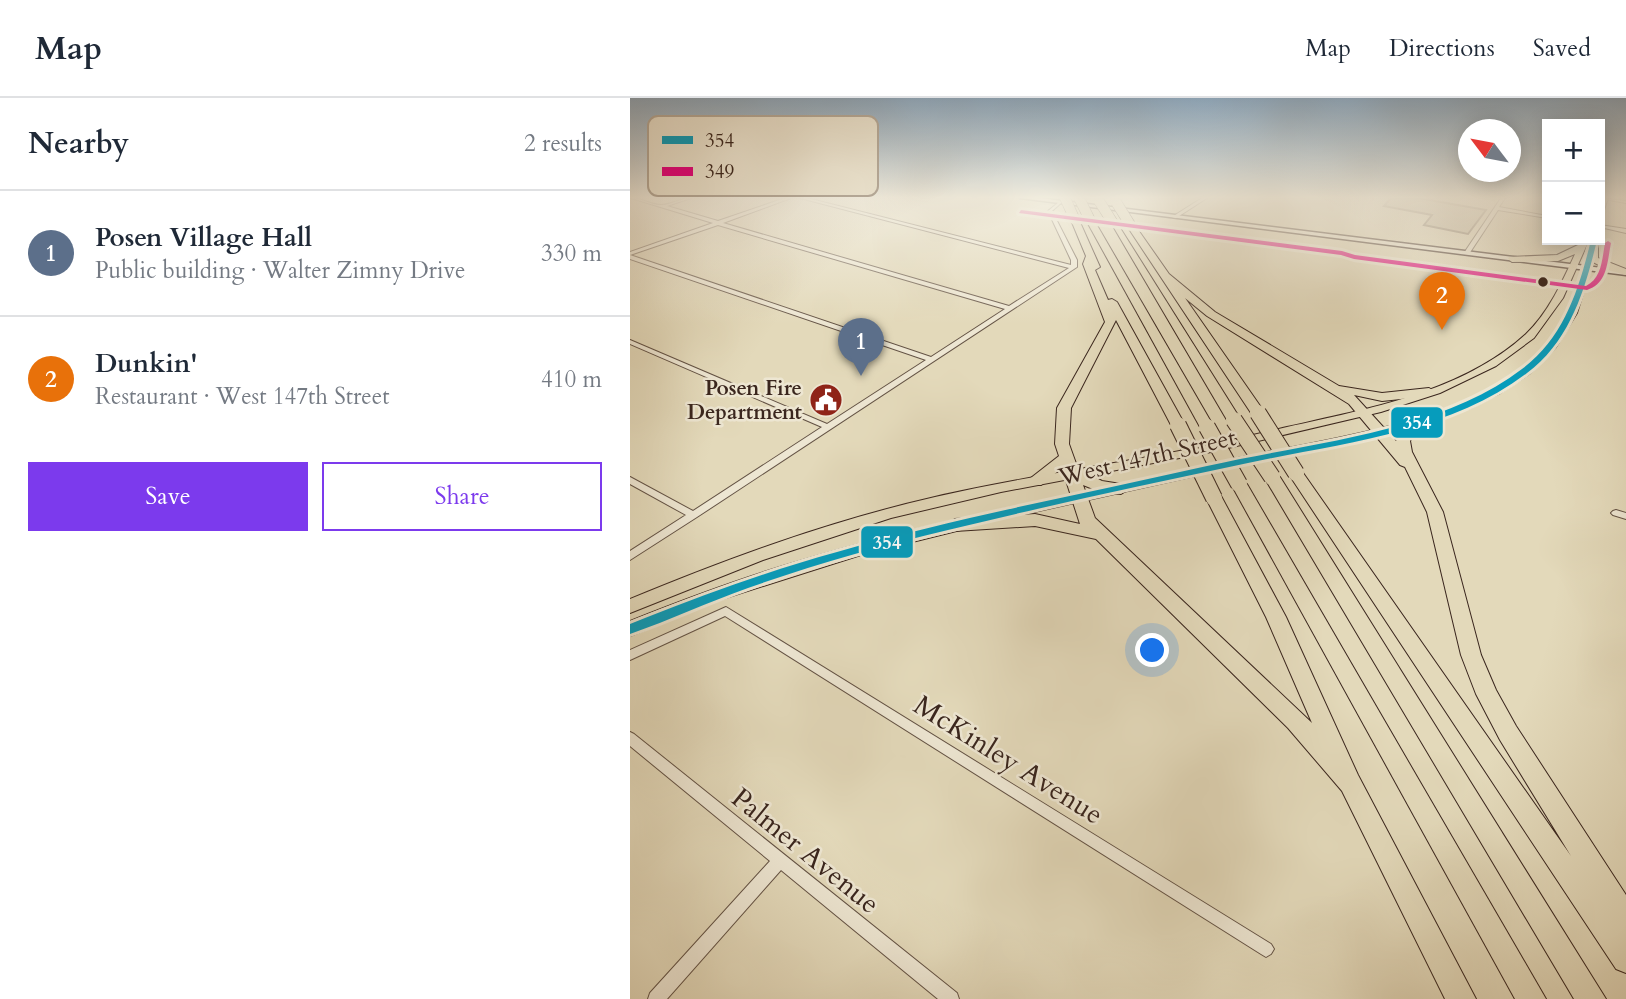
<!DOCTYPE html>
<meta charset="utf-8">
<style>
:root{--surface:#fff;--page:#f6f6f7;--text:#1f2937;--muted:#747a83;--line:#e0e1e3;--accent:#7c3aed}
body{margin:0;font-family:Cardo,serif;background:var(--page);color:var(--text)}
.controls{position:absolute;right:21px;top:21px;display:grid;overflow:hidden;border-radius:0px;box-shadow:0 4px 18px #0003}
.controls button{width:63px;height:63px;display:grid;place-items:center;padding:0;border:0;border-bottom:2px solid var(--line);background:var(--surface);color:var(--text);font:35px sans-serif}
.compass{position:absolute;left:828px;top:21px;width:63px;height:63px;border-radius:50%;background:var(--surface);box-shadow:0 4px 18px #0003;rotate:302deg}
.you{position:absolute;left:523px;top:553px;width:24px;height:24px;margin:-18px;border:5px solid #fff;border-radius:50%;background:#1a73e8;box-shadow:0 0 0 10px #1a73e833}
.badge{display:grid;place-items:center;width:46px;height:46px;border-radius:50%;background:var(--accent);color:#fff;font-size:23px;font-weight:700}
.pin{position:absolute;translate:-50% -58px;filter:drop-shadow(0 2px 4px #0008)}
.pin::after{content:'';position:absolute;top:37px;width:24px;height:21px;background:inherit;clip-path:polygon(0 0,100% 0,50% 100%)}
.list{margin:0;padding:0;list-style:none}
h2{display:flex;justify-content:space-between;align-items:center;height:91px;margin:0;padding:0 28px;font-size:30px}
h2 small{font-size:23px;font-weight:400;color:var(--muted)}
.list li{display:grid;grid-template-columns:46px 1fr auto;gap:21px;align-items:center;box-sizing:border-box;height:126px;padding:0 28px;border-top:2px solid var(--line)}
.list b{display:block;font-size:26px;white-space:nowrap}
.list p{margin:0;font-size:23px;white-space:nowrap;color:var(--muted)}
.list em{font-size:23px;font-style:normal;color:var(--muted)}
.actions{display:flex;gap:14px;padding:21px 28px}
.actions a{flex:1;padding:16px 0;border:2px solid var(--accent);border-radius:0px;text-align:center;font-size:24px;color:var(--accent)}
.actions .main{background:var(--accent);color:#fff}
.map{position:relative;flex:none;width:996px;height:901px;overflow:hidden}
header{display:flex;align-items:center;gap:42px;box-sizing:border-box;height:98px;padding:0 35px;background:var(--surface);border-bottom:2px solid var(--line)}
header strong{font-size:33px}
nav{display:flex;gap:38px;margin-inline-start:auto;font-size:24px}
main{display:flex}
aside{flex:1;background:var(--surface)}
.map>svg:first-child{display:block}
.green{fill:#c6bb9f;stroke:#80705e;stroke-width:2}
.lines{fill:none;stroke-linecap:round;stroke-linejoin:round}
.street-casing{stroke:#645345;stroke-width:2}
.secondary-casing{stroke:#3a261e;stroke-width:3}
.primary-casing{stroke:#3a261e;stroke-width:2}
.highway-casing{stroke:#3a261e;stroke-width:2}
.street{fill:#ede6d2;fill-rule:evenodd}
.secondary{fill:#ede6d2;fill-rule:evenodd}
.primary{fill:#e3d9ba;fill-rule:evenodd}
.highway{fill:#e3d9ba;fill-rule:evenodd}
.highway-bridge-far1-casing{stroke:#3a261e;stroke-width:11;stroke-linecap:butt}
.highway-bridge-casing{stroke:#3a261e;stroke-width:18;stroke-linecap:butt}
.highway-bridge-far1{stroke:#e3d9ba;stroke-width:10}
.highway-bridge{stroke:#e3d9ba;stroke-width:16}
.bus-1-casing{stroke:#ede6d2;stroke-width:6}
.bus-2-casing{stroke:#ede6d2;stroke-width:6}
.bus-1{fill:#069cbc;fill-rule:evenodd}
.bus-2{fill:#e5007d;fill-rule:evenodd}
.bus-dot{fill:#3a261e;stroke:#ede6d2;stroke-width:2.5}
.labels{text-anchor:middle;stroke-width:5;stroke-linejoin:round;paint-order:stroke}
.far-poi-label{font-size:21px;font-weight:bold;fill:#3a261e;stroke:#ede6d2;text-anchor:end}
.street-label{font-size:24px;fill:#3a261e;stroke:#ede6d2}
.near-street-label{font-size:28px;fill:#3a261e;stroke:#ede6d2}
.key{fill:#ede6d2;stroke:#b7ac9c;stroke-width:2}
.key-label{font-size:19px;fill:#3a261e}
.line-badge{stroke:#ede6d2;stroke-width:2.5}
.badge-label{font-size:19px;text-anchor:middle;font-weight:bold;fill:#fff}
</style>
<header>
<strong>Map</strong>
<nav><a>Map</a><a>Directions</a><a>Saved</a></nav>
</header>
<main>
<aside>
<h2>Nearby<small>2 results</small></h2>
<ul class="list">
<li><span class="badge" style="background:#5c6f8a">1</span><div><b>Posen Village Hall</b><p>Public building · Walter Zimny Drive</p></div><em>330 m</em></li>
<li><span class="badge" style="background:#e8710a">2</span><div><b>Dunkin'</b><p>Restaurant · West 147th Street</p></div><em>410 m</em></li>
</ul>
<div class="actions"><a class="main">Save</a><a>Share</a></div>
</aside>
<div class="map">
<svg width="996" height="901" viewBox="0 0 996 901">
<rect width="100%" height="100%" fill="#e3d9ba"/>
<filter id="stains"><feTurbulence type="fractalNoise" baseFrequency=".00286" numOctaves="4"/><feColorMatrix values="0 0 0 0 .2 0 0 0 0 .09 0 0 0 0 .02 0 0 0 .5 -.17"/></filter>
<radialGradient id="worn" r=".72"><stop offset=".6" stop-color="#630" stop-opacity="0"/><stop offset="1" stop-color="#630" stop-opacity=".3"/></radialGradient>
<path class="green" d="M761 100H788L856 112 838 136 794 127 802 117 754 108Z"/>
<g class="lines">
<defs>
<g id="street">
<path d="M1 100C11 100 21 107 31 107 41 107 51 100 61 100L37 108 88 123 155 100H161L93 125 379 208 439 170 170 100H177L441 167V162L418 113 429 104 431 105 422 113 447 162V169L67 419 0 462V453L56 417 0 386V379L63 413 192 329 0 246V242L197 326 296 262 0 161V154L83 125ZM88 127 375 211 301 259 0 157Z"/>
<path d="M572 100H577L546 120 542 119Z"/>
<path d="M871 100H875L869 109 917 118V120L868 112 839 156H835L834 155Z"/>
<path d="M972 100 996 103V105L974 101Z"/>
<path d="M970 127 996 131V135L970 129Z"/>
<path d="M986 412 996 415V421L983 417 981 415 983 413Z"/>
<path d="M96 509 641 846 644 851 641 856 636 859 631 856 95 518 0 562V552Z"/>
<path d="M0 634 4 636 327 895 329 901H308L151 772 37 901H18L20 895 140 763 0 648Z"/>
</g>
<path id="secondary" d="M390 100H409L996 173V177Z"/>
<g id="primary">
<path d="M970 100H978L974 112 970 114Z"/>
<path d="M951 142H959L933 200 904 240 866 268 810 295 751 314 581 354 371 394 261 420 133 462 0 515V501C99 460 200 423 305 399 382 381 461 370 539 355 578 348 618 338 657 329 737 311 833 294 896 236 919 214 932 184 945 156L928 163 882 164 878 161 879 159 927 157 948 147Z"/>
<path d="M960 142H968V160L996 171V177L978 172 963 164 947 215 926 249 899 276 870 295 840 310 771 332 395 416 234 456 83 504 0 538V523C50 503 101 484 153 468 295 424 441 398 585 365 683 342 808 331 889 273 932 242 948 191 960 142Z"/>
</g>
<g id="highway">
<path d="M445 119 449 122 470 169 465 172 478 202 482 201 487 204 555 327 548 331 541 327 486 222 441 310 439 346 448 371 472 383 497 387 499 391 491 396 468 393 453 387 465 420 682 625 636 519 576 400 578 396H590L656 519 728 677 846 901H815L712 693 658 630 466 441 405 428 325 433 317 427 325 421 405 416 450 426 432 370 411 387H399L397 383 429 358 425 346 427 310 475 224 453 166 456 158 441 122Z"/>
<path d="M460 119 464 122 584 329 582 332 577 333 570 329 456 122Z"/>
<path d="M480 123 487 125 611 322 609 325 604 326 597 322Z"/>
<path d="M498 126H504L539 176 585 214 709 288 752 295 799 290 806 294 799 298 752 303 724 297 766 343 776 323 781 322 788 326 780 343 782 354 813 414 851 557 866 592 886 628 996 797V875L986 871 658 375 661 372H671L941 758 870 642 846 596 831 557 797 414 775 369 770 367 719 306 577 218 555 200 635 315 628 319 623 318 497 128Z"/>
<path d="M642 374 650 379 976 901H944L634 379Z"/>
<path d="M609 381 617 386 916 901H885L601 386Z"/>
</g>
</defs>
<use href="#street" class="street-casing"/>
<use href="#secondary" class="secondary-casing"/>
<use href="#primary" class="primary-casing"/>
<use href="#highway" class="highway-casing"/>
<use href="#street" class="street"/>
<use href="#secondary" class="secondary"/>
<use href="#primary" class="primary"/>
<use href="#highway" class="highway"/>
<defs>
<g id="highway-bridge-far1">
<path d="M435 100 445 122"/>
<path d="M449 100 460 122"/>
<path d="M469 103 483 125"/>
<path d="M486 104 501 128"/>
</g>
<g id="highway-bridge">
<path d="M628 315 666 375"/>
<path d="M604 322 642 379"/>
<path d="M548 327 584 400"/>
<path d="M577 329 609 386"/>
</g>
</defs>
<use href="#highway-bridge-far1" class="highway-bridge-far1-casing"/>
<use href="#highway-bridge" class="highway-bridge-casing"/>
<use href="#highway-bridge-far1" class="highway-bridge-far1"/>
<use href="#highway-bridge" class="highway-bridge"/>
<defs>
<path id="bus-1" d="M961 142H967C955 192 940 243 897 275 818 335 711 345 618 365 517 386 417 408 318 432 250 448 183 467 118 490 78 504 40 522 0 536V526L15 520C78 495 142 472 207 454 329 419 454 396 577 368 678 345 808 335 892 271 934 240 949 191 961 142Z"/>
<path id="bus-2" d="M391 112 712 153 725 157 956 188C972 180 972 161 975 145L978 143 981 145C977 164 978 185 957 192L724 161 711 157 389 115Z"/>
</defs>
<use href="#bus-1" class="bus-1-casing"/>
<use href="#bus-2" class="bus-2-casing"/>
<use href="#bus-1" class="bus-1"/>
<use href="#bus-2" class="bus-2"/>
</g>
<linearGradient id="sky" x2="0" y2="1"><stop stop-color="#8faac0"/><stop offset="0.44" stop-color="#f2eee0"/><stop offset="1" stop-color="#f2eee0" stop-opacity="0"/></linearGradient>
<rect width="996" height="226" fill="url(#sky)"/>
<defs>
<symbol id="civic-disc" viewBox="-11 -11 22 22"><circle r="9.5" fill="#8f2418" stroke="#ede6d2"/><path d="M-.6-6.5H3V-4.5H.6V-3L4-1V1h2V6H-6V1h2V-1L-.6-3ZM-1.2 2.5V6h2.4V2.5Z" fill="#fff"/></symbol>
</defs>
<g fill-rule="evenodd">
<use href="#civic-disc" x="177" y="283" width="38" height="38"/>
</g>
<circle class="bus-dot" cx="913" cy="184" r="6"/>
<g class="labels">
<g class="far-poi-label">
<text x="172" y="297">Posen Fire<tspan x="172" dy="24">Department</tspan></text>
</g>
<g class="street-label">
<text transform="translate(517 359) rotate(-13)" y="8">West 147th Street</text>
</g>
<g class="near-street-label">
<text transform="translate(379 661) rotate(32)" y="10">McKinley Avenue</text>
<text transform="translate(176 752) rotate(39)" y="10">Palmer Avenue</text>
</g>
</g>
<rect x="18" y="18" width="230" height="80" rx="10" class="key"/>
<rect x="32" y="38" width="31" height="8" fill="#069cbc"/>
<rect x="32" y="69" width="31" height="9" fill="#e5007d"/>
<g class="key-label">
<text x="75" y="49">354</text>
<text x="75" y="80">349</text>
</g>
<g class="line-badge">
<rect x="760" y="308" width="54" height="33" rx="7" fill="#069cbc"/>
<rect x="230" y="427" width="54" height="34" rx="7" fill="#069cbc"/>
</g>
<g class="badge-label">
<text x="787" y="331">354</text>
<text x="257" y="451">354</text>
</g>
<rect width="100%" height="100%" filter="url(#stains)"/>
<rect width="100%" height="100%" fill="url(#worn)"/>
</svg>
<div class="controls">
<button>+</button>
<button>−</button>
</div>
<svg class="compass" viewBox="-18 -18 36 36"><path d="M0-13l5 13h-10z" fill="#e53935"/><path d="M0 13l5-13h-10z" fill="#747a83"/></svg>
<div class="you"></div>
<div class="pin badge" style="left:231px;top:278px;background:#5c6f8a">1</div>
<div class="pin badge" style="left:812px;top:232px;background:#e8710a">2</div>
</div>
</main>
